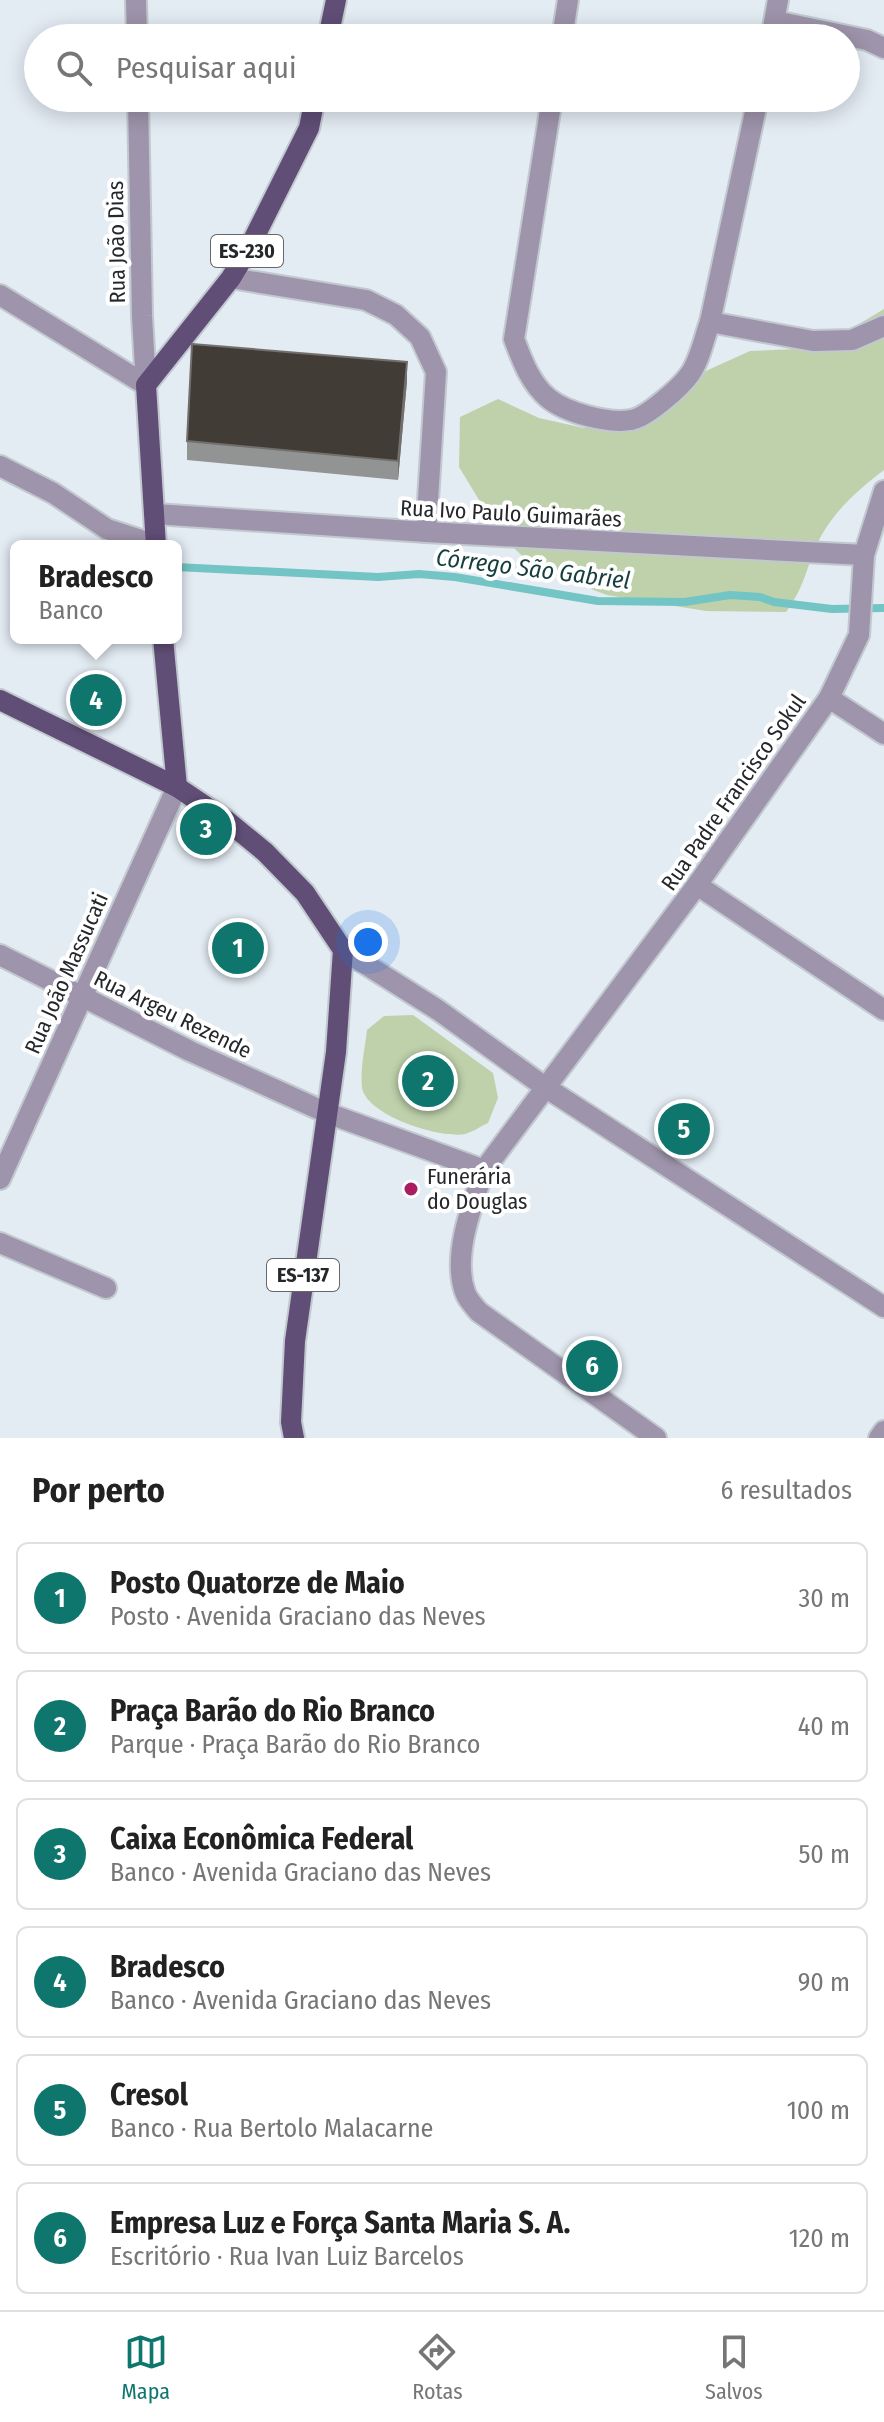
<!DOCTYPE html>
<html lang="pt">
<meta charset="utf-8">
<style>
:root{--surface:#fff;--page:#f2f2f2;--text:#222;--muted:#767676;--line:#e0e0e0;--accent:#0f766e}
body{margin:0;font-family:"Fira Sans Condensed",sans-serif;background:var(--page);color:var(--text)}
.you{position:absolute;left:368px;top:942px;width:28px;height:28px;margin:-20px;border:6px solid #fff;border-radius:50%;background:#1a73e8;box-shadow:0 0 0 12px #1a73e833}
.badge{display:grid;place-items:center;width:52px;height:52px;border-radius:50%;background:var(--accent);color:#fff;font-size:26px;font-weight:700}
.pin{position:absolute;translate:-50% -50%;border:4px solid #fff;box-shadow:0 2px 8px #0006}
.popup{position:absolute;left:10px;top:540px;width:172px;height:104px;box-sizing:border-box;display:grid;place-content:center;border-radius:12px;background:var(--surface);filter:drop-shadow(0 2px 6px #0005);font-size:26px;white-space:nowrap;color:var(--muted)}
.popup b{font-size:30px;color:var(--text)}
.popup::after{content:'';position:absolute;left:50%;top:100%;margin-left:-16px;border:16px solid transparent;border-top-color:var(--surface)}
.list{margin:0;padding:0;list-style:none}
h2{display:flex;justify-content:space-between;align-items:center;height:104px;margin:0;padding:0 32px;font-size:34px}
h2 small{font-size:26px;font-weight:400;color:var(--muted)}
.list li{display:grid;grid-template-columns:52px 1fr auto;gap:24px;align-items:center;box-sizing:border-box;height:112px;margin:0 16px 16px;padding:0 16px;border:2px solid var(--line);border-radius:12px}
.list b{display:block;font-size:30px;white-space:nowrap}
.list p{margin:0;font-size:26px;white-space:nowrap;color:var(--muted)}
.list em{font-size:26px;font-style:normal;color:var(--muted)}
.icon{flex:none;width:44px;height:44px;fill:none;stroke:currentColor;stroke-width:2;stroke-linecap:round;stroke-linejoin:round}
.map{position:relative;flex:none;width:884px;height:1438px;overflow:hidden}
.search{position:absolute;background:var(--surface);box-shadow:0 4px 20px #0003;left:24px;right:24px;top:24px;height:88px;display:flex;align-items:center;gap:20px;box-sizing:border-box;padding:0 28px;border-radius:44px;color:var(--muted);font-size:30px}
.sheet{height:872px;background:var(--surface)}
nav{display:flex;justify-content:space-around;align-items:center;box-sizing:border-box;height:112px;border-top:2px solid var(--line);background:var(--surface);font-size:22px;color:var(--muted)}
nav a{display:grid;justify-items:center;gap:4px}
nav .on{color:var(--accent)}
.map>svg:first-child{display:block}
.green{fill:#bed1ab}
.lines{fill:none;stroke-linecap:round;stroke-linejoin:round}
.stream{stroke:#73c4c4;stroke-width:8}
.minor-casing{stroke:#c1c8cf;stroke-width:24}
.major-casing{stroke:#c1c8cf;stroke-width:24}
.minor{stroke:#9e94ab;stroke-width:20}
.major{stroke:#604e76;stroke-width:20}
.wall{fill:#929494}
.shaded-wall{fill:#72706e}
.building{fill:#413c35;stroke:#72706e;stroke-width:2}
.poi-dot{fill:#a91e60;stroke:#fff;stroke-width:3}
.labels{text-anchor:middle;stroke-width:8;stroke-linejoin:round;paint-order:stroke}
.shield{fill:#fff;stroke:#66686a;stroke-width:2}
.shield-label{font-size:20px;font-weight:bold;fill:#25272a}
.street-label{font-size:22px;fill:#25272a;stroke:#fff}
.poi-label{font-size:22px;fill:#25272a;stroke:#fff;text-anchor:start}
.water-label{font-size:24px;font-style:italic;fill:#173e3e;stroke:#fff}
</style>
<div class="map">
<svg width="884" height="1438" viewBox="0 0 884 1438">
<rect width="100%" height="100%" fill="#e3ebf3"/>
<g class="green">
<path d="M884 309V470C858 490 836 509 820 538 806 566 806 585 786 612L706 611 607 595 535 568 501 536 459 467 460 417 498 399 539 418 584 428 642 424 674 393 708 370 750 351 819 348Z"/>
<path d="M413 1015 493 1073 498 1098 488 1123C481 1126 473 1132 465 1134 440 1139 365 1115 362 1087 360 1069 365 1048 367 1030L384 1016Z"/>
</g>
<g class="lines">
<path class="stream" d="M176 567 378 577 419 574 455 577 598 601 685 602 730 595 760 597 774 602 832 609 884 608"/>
<defs>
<g id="minor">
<path d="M136 0 137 38"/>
<path d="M775 21 867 40 884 48"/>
<path d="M562 38 568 0"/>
<path d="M771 38 778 0"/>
<path d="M138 98 142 316 146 385"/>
<path d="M552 98 514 339C522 360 530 383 548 398 566 413 609 424 631 420 646 418 681 387 690 374 700 360 704 338 710 322L758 98"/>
<path d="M231 278 366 300 396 315 420 337 436 372 426 532"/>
<path d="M0 295 146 385"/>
<path d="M710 322 813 341 852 340 884 326"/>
<path d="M0 466 53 493 107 529 156 545"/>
<path d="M155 514 426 532 864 555"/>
<path d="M829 698 884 734"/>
<path d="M697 885 884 1010"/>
<path d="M343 950 438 1010 545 1087 884 1307"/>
<path d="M0 955 190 1051 327 1113 484 1170 697 885 829 698 859 635 864 555 884 491"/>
<path d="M484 1170C472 1205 452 1256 465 1292 467 1299 474 1306 479 1312L656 1438"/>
<path d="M0 1179 177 787"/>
<path d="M0 1243 106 1288"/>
<path d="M879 1438 884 1431"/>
</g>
<g id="major">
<path d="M328 38 336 0"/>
<path d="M156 546 146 385 231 278 249 248 309 128 315 98"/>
<path d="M163 638 177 787"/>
<path d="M0 700 177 787 226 820 265 852 305 893 343 950 336 1052 295 1341 291 1422 294 1438"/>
</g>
</defs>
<use href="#minor" class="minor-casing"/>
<use href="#major" class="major-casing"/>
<use href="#minor" class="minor"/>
<use href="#major" class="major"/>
</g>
<path class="wall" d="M407 381 398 480 187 460V441Z"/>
<path class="shaded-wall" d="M407 362V381L398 480V461Z"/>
<path class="building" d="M192 344 407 362 398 461 187 441Z"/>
<circle class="poi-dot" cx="411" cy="1189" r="8"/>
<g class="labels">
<g class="shield">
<rect x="211" y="235" width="72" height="32" rx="6"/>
<rect x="267" y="1259" width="72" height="32" rx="6"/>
</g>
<g class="shield-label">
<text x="247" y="258">ES-230</text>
<text x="303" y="1282">ES-137</text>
</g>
<g class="street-label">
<text transform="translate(116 242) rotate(-91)" y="8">Rua João Dias</text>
<text transform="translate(511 513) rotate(3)" y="8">Rua Ivo Paulo Guimarães</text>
<text transform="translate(733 792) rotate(-55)" y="8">Rua Padre Francisco Sokul</text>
<text transform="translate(66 973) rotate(-66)" y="8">Rua João Massucati</text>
<text transform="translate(173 1014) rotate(26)" y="8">Rua Argeu Rezende</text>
</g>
<g class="poi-label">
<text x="427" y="1184">Funerária<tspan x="427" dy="25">do Douglas</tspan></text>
</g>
<g class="water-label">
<text transform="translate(533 569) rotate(7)" y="8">Córrego São Gabriel</text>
</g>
</g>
</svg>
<div class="you"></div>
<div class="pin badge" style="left:238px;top:948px">1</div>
<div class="pin badge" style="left:428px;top:1081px">2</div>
<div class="pin badge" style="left:206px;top:829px">3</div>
<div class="pin badge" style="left:96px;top:700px">4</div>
<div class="popup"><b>Bradesco</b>Banco</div>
<div class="pin badge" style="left:684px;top:1129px">5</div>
<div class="pin badge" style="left:592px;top:1366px">6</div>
<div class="search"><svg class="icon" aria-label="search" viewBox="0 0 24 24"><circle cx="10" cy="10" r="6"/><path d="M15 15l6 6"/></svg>Pesquisar aqui</div>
</div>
<section class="sheet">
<h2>Por perto<small>6 resultados</small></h2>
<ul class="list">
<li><span class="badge">1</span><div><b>Posto Quatorze de Maio</b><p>Posto · Avenida Graciano das Neves</p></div><em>30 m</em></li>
<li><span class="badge">2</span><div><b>Praça Barão do Rio Branco</b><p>Parque · Praça Barão do Rio Branco</p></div><em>40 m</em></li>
<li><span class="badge">3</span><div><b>Caixa Econômica Federal</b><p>Banco · Avenida Graciano das Neves</p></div><em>50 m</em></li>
<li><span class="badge">4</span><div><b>Bradesco</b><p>Banco · Avenida Graciano das Neves</p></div><em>90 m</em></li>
<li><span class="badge">5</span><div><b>Cresol</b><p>Banco · Rua Bertolo Malacarne</p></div><em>100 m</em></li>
<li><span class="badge">6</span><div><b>Empresa Luz e Força Santa Maria S. A.</b><p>Escritório · Rua Ivan Luiz Barcelos</p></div><em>120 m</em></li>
</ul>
</section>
<nav>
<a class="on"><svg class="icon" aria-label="map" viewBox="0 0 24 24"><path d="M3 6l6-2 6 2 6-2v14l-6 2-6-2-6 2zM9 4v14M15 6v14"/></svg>Mapa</a>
<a><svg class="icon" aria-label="directions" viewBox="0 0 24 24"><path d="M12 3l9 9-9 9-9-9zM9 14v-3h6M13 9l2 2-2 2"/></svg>Rotas</a>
<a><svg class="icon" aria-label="saved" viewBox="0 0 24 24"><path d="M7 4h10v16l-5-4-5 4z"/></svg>Salvos</a>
</nav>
